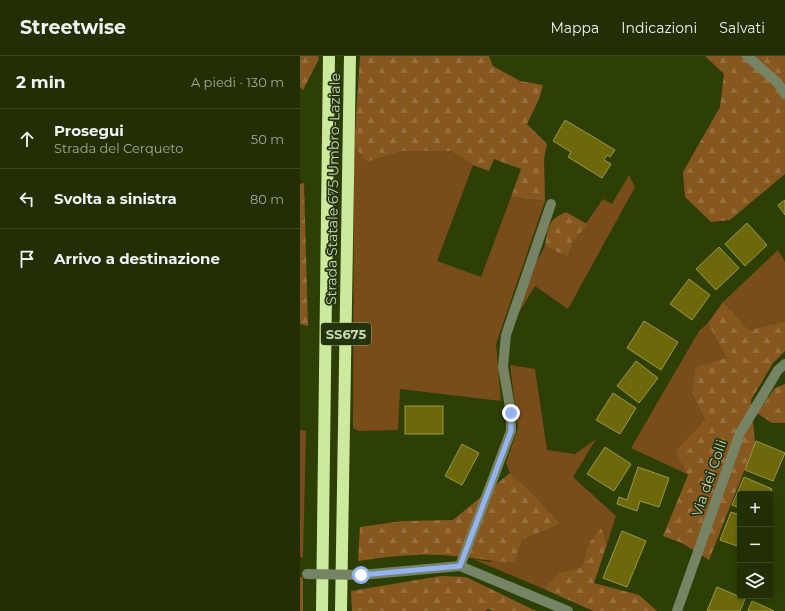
<!DOCTYPE html>
<html lang="it">
<meta charset="utf-8">
<style>
:root{--surface:#222f03;--page:#2a370d;--text:#f1f3f6;--muted:#a2a99a;--line:#3f4a25}
body{margin:0;font-family:Montserrat,sans-serif;background:var(--page);color:var(--text)}
.controls{position:absolute;right:12px;bottom:12px;display:grid;overflow:hidden;border-radius:4px;box-shadow:0 2px 6px #0003}
.controls button{width:36px;height:36px;display:grid;place-items:center;padding:0;border:0;border-bottom:1px solid var(--line);background:var(--surface);color:var(--text);font:20px sans-serif}
.stop{position:absolute;width:12px;height:12px;margin:-9px;border:3px solid #95b2f1;border-radius:50%;background:#fff}
.stop.end{background:#95b2f1;border-color:#fff;box-shadow:0 1px 4px #0008}
.list{margin:0;padding:0;list-style:none}
h2{display:flex;justify-content:space-between;align-items:center;height:52px;margin:0;padding:0 16px;font-size:17px}
h2 small{font-size:13px;font-weight:400;color:var(--muted)}
.list li{display:grid;grid-template-columns:26px 1fr auto;gap:12px;align-items:center;box-sizing:border-box;height:60px;padding:0 16px;border-top:1px solid var(--line)}
.list b{display:block;font-size:15px;white-space:nowrap}
.list p{margin:0;font-size:13px;white-space:nowrap;color:var(--muted)}
.list em{font-size:13px;font-style:normal;color:var(--muted)}
.icon{flex:none;width:22px;height:22px;fill:none;stroke:currentColor;stroke-width:2;stroke-linecap:round;stroke-linejoin:round}
.map{position:relative;flex:none;width:485px;height:555px;overflow:hidden}
header{display:flex;align-items:center;gap:24px;box-sizing:border-box;height:56px;padding:0 20px;background:var(--surface);border-bottom:1px solid var(--line)}
header strong{font-size:19px}
nav{display:flex;gap:22px;margin-inline-start:auto;font-size:14px}
main{display:flex}
aside{flex:1;background:var(--surface)}
.map>svg:first-child{display:block}
.grass{fill:#794d1a}
.forest{fill:url(#forest-firs)}
.building{fill:#6d690b;stroke:#9c9846}
.lines{fill:none;stroke-linecap:round;stroke-linejoin:round}
.minor{stroke:#768364;stroke-width:10}
.highway{stroke:#cbea9e;stroke-width:12}
.minor-bridge{stroke:#768364;stroke-width:10}
.route{stroke:#95b2f1;stroke-width:5}
.labels{text-anchor:middle;stroke-width:3.5;stroke-linejoin:round;paint-order:stroke}
.shield{fill:#25330c;stroke:#98a782;stroke-width:1}
.shield-label{font-size:13px;font-weight:bold;fill:#c9d9b4}
.street-label{font-size:14px;fill:#c9d9b4;stroke:#25330c}
</style>
<header>
<strong>Streetwise</strong>
<nav><a>Mappa</a><a>Indicazioni</a><a>Salvati</a></nav>
</header>
<main>
<aside>
<h2>2 min<small>A piedi · 130 m</small></h2>
<ul class="list">
<li><svg class="icon" aria-label="ahead" viewBox="0 0 24 24"><path d="M12 20V5M6 11l6-6 6 6"/></svg><div><b>Prosegui</b><p>Strada del Cerqueto</p></div><em>50 m</em></li>
<li><svg class="icon" aria-label="left" viewBox="0 0 24 24"><path d="M17 20v-9H6M10 6l-5 5 5 5"/></svg><div><b>Svolta a sinistra</b></div><em>80 m</em></li>
<li><svg class="icon" aria-label="arrive" viewBox="0 0 24 24"><path d="M6 21V4h12l-3 4 3 4H6"/></svg><div><b>Arrivo a destinazione</b></div></li>
</ul>
</aside>
<div class="map">
<svg width="485" height="555" viewBox="0 0 485 555">
<defs>
<pattern id="forest-firs" width="22" height="20" patternUnits="userSpaceOnUse"><rect width="22" height="20" fill="#875720"/><path d="M5 1l3.5 6h-7zM16 11l3.5 6h-7z" fill="#976f3e"/></pattern>
</defs>
<rect width="100%" height="100%" fill="#2d3f04"/>
<g class="grass">
<path d="M54 90 66 106 103 95H150L173 109 137 205 181 221 211 141 245 145 196 288 201 345 100 333 98 374 59 375 53 372Z"/>
<path d="M329 119 335 131 268 253 235 230 218 258 227 224 245 190 268 201 273 186 303 143 312 148Z"/>
<path d="M478 194 485 206V265L449 274 423 246Z"/>
<path d="M408 267 426 302 392 337 405 364 377 395 389 419 331 392 399 275Z"/>
<path d="M210 309 235 313 247 394 275 398 296 383 273 421 316 460 307 488 301 471 287 490 282 511 259 517 244 533 173 503 190 506 222 484 261 468 226 431 210 417 206 407 218 372Z"/>
<path d="M0 374 6 375 3 501H0Z"/>
</g>
<g class="forest">
<path d="M0 0H18L19 3 3 34 0 31Z"/>
<path d="M60 0H189L193 10 220 25 243 29 239 43 227 68 247 88 244 103 245 145 211 141 221 113 194 103 189 115 173 109 150 95H103L66 106 54 90Z"/>
<path d="M405 0H485V118L430 164 411 166 385 141 383 116 420 51 424 18Z"/>
<path d="M4 127 8 270 0 268V128Z"/>
<path d="M266 156 287 168 273 186 268 201 245 190C248 171 248 164 266 156Z"/>
<path d="M423 246 449 274 485 265V295L473 307 451 344 455 387 409 504 382 487 363 480 388 419 376 395 405 364 392 337 396 311 426 302 408 267Z"/>
<path d="M485 328V367H472L457 357 475 332Z"/>
<path d="M210 417 226 431 261 468 222 484 214 506C189 506 165 500 141 499 113 498 85 501 58 505L60 471 102 465 153 464Z"/>
<path d="M301 471 307 488 294 527 339 539 357 555H293L244 533 259 517 282 511 287 490Z"/>
<path d="M141 520 166 521 236 555H194L187 553 186 555H52L51 535Z"/>
<rect x="0" y="521" width="3" height="34"/>
</g>
<g class="building">
<path d="M265 64 315 94 310 101 307 99 304 104 311 108 302 122 268 101 271 96 253 85Z"/>
<path d="M485 144V159L478 149Z"/>
<path d="M447 167 467 189 445 210 425 188Z"/>
<path d="M419 191 439 212 416 234 396 213Z"/>
<path d="M389 223 410 239 392 264 370 248Z"/>
<path d="M344 265 378 286 361 314 327 292Z"/>
<path d="M336 305 358 322 339 347 317 330Z"/>
<path d="M313 337 336 352 320 378 296 364Z"/>
<rect x="105" y="350" width="38" height="28"/>
<path d="M456 385 485 397 473 425 445 414Z"/>
<path d="M162 388 179 397 162 429 145 420Z"/>
<path d="M305 391 331 408 314 435 287 418Z"/>
<path d="M338 411 369 422 359 451 340 445 337 455 317 448 319 441 327 444Z"/>
<path d="M444 421 472 433 470 438H440V452L432 449Z"/>
<path d="M431 456 440 459V491L420 484Z"/>
<path d="M322 475 346 485 327 531 303 522Z"/>
<path d="M417 531 445 543 440 555H407Z"/>
<path d="M452 545 474 555H448Z"/>
</g>
<g class="lines">
<g class="minor">
<path d="M447 0 477 26 485 38"/>
<path d="M160 510 211 375V357L203 311 206 279 251 148"/>
<path d="M61 519 160 510 268 555"/>
<path d="M377 555 440 377 478 314 485 308"/>
</g>
<g class="highway">
<path d="M22 555 29 0"/>
<path d="M41 555 50 0"/>
</g>
<path class="minor-bridge" d="M7 518 61 519"/>
</g>
<g class="lines">
<path class="route" d="M61 519 160 510 211 375V357"/>
</g>
<g class="labels">
<rect class="shield" x="21" y="267" width="50" height="22" rx="3"/>
<g class="shield-label">
<text x="46" y="283">SS675</text>
</g>
<g class="street-label">
<text transform="translate(33 133) rotate(-89)" y="5">Strada Statale 675 Umbro-Laziale</text>
<text transform="translate(409 422) rotate(-71)" y="5">Via dei Colli</text>
</g>
</g>
</svg>
<div class="controls">
<button>+</button>
<button>−</button>
<button><svg class="icon" aria-label="layers" viewBox="0 0 24 24"><path d="M12 4l9 5-9 5-9-5zM3 14l9 5 9-5"/></svg></button>
</div>
<div class="stop" style="left:61px;top:519px"></div>
<div class="stop end" style="left:211px;top:357px"></div>
</div>
</main>
